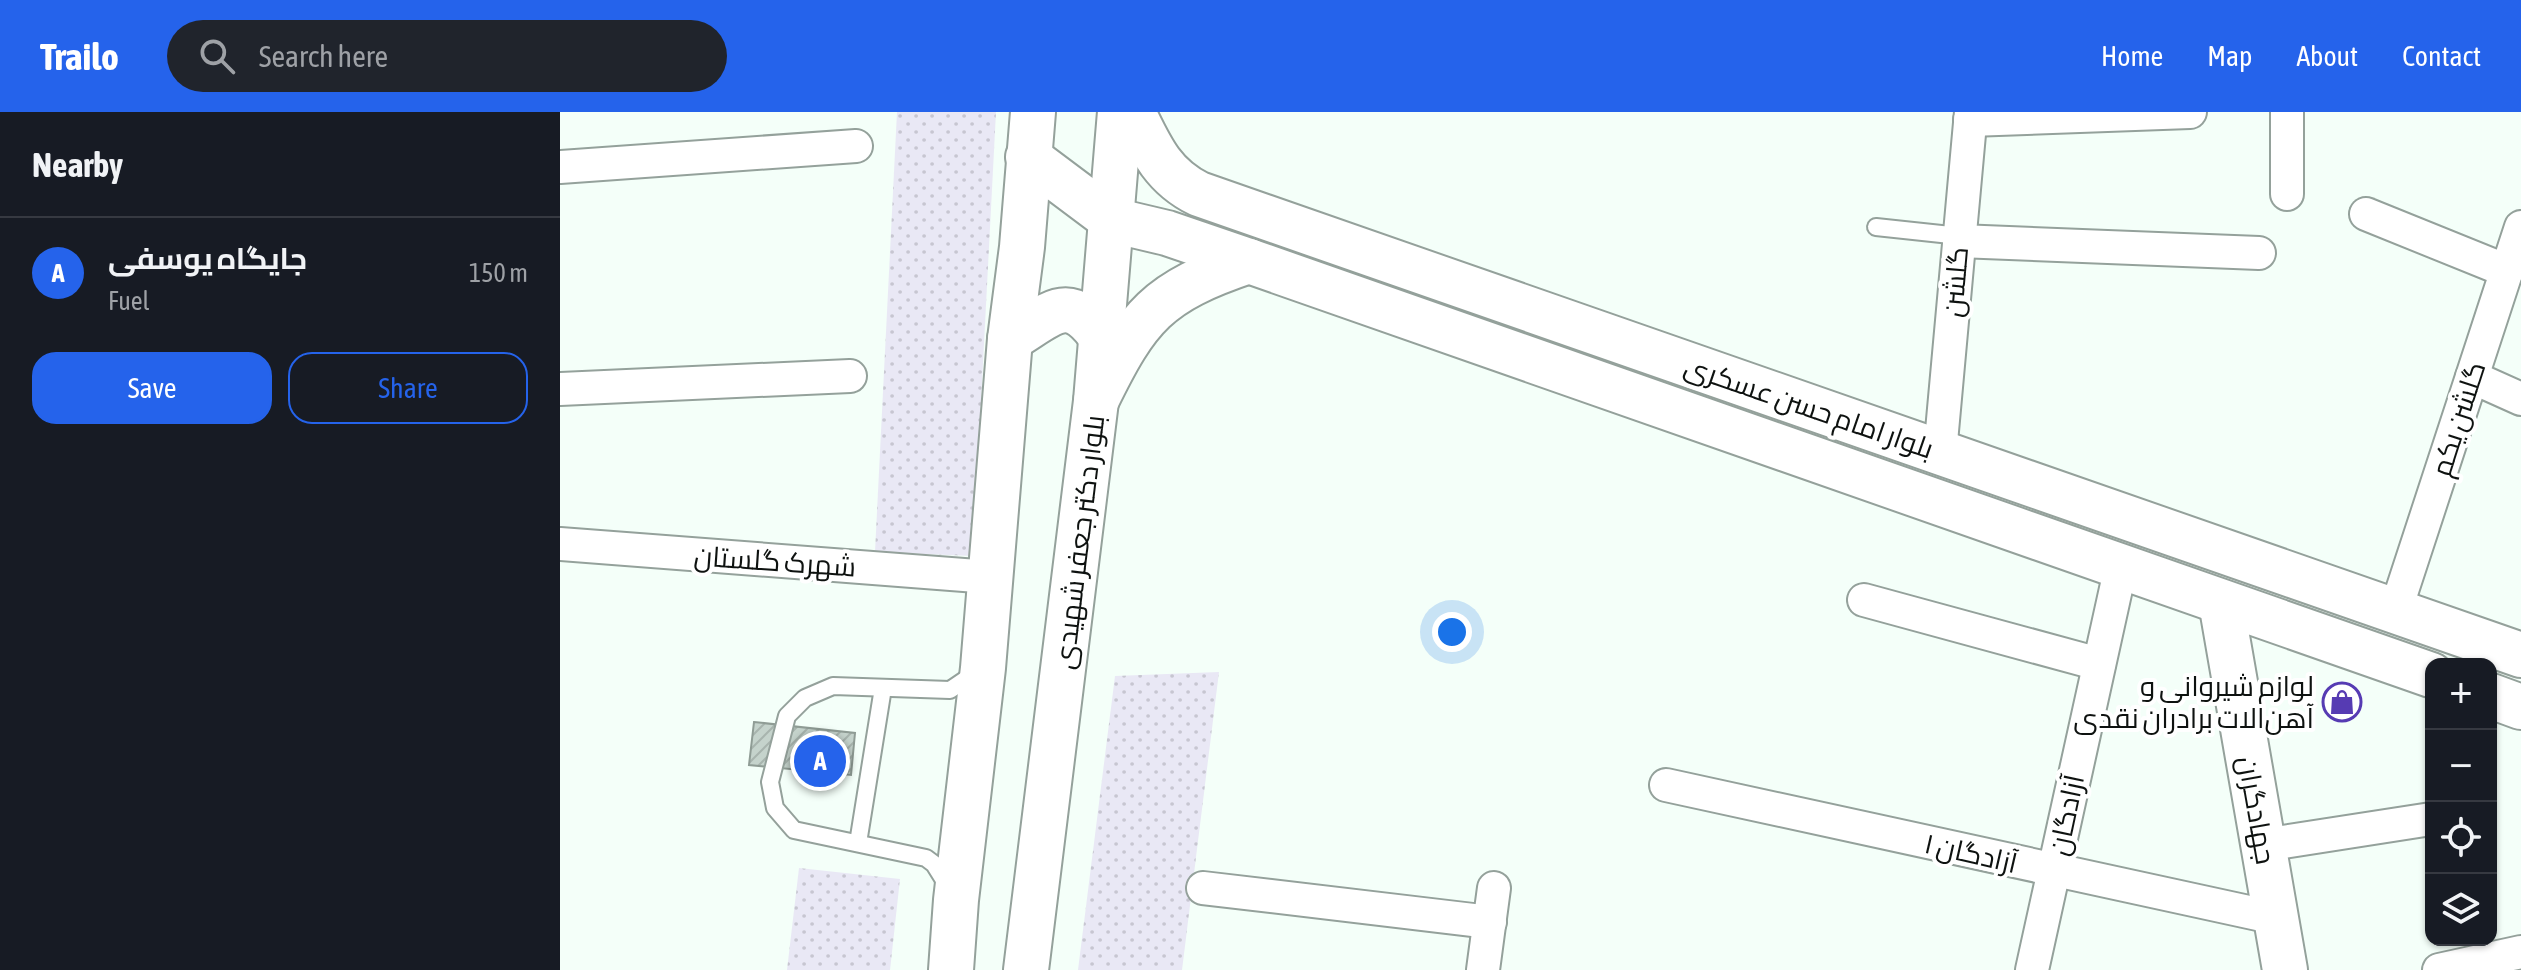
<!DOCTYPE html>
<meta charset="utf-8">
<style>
:root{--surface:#171b24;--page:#20242c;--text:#f1f3f6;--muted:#9ea1a6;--line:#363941;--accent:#2563eb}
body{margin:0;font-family:"Asap Condensed",Cairo,sans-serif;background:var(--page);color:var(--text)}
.controls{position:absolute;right:24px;bottom:24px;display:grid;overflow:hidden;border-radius:16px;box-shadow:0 2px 6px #0004}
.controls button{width:72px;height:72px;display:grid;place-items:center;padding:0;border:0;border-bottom:2px solid var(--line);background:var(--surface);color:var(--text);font:40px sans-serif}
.you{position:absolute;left:892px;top:520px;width:28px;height:28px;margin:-20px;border:6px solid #fff;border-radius:50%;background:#1a73e8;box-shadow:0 0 0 12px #1a73e833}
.badge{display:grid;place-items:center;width:52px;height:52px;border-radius:50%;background:var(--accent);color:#fff;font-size:26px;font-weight:700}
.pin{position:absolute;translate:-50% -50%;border:4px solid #fff;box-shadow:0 2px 8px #0006}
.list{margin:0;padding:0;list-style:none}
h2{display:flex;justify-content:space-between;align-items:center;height:104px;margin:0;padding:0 32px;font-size:34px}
h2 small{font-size:26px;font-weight:400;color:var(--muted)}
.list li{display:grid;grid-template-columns:52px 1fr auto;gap:24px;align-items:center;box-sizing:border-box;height:112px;padding:0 32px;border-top:2px solid var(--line)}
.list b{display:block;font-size:30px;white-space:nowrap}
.list p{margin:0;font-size:26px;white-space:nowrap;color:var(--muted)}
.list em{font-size:26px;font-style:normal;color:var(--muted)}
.actions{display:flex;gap:16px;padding:24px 32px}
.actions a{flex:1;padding:18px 0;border:2px solid var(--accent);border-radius:24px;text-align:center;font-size:28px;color:var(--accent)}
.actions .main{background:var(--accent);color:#fff}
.icon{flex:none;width:44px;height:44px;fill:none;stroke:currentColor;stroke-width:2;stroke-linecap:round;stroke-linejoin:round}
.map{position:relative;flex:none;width:1961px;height:858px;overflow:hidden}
header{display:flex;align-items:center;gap:48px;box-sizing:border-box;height:112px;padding:0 40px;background:var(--accent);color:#fff}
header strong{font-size:38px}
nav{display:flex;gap:44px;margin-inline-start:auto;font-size:28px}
.search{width:560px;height:72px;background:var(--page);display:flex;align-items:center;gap:20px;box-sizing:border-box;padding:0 28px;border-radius:44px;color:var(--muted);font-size:30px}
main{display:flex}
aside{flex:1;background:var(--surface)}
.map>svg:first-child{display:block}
.green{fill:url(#green-dots)}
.building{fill:url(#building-hatch);stroke:#8f9c95;stroke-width:2}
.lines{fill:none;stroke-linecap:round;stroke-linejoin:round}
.lane-casing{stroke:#94a19b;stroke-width:20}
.street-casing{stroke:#94a19b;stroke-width:36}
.secondary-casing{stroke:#94a19b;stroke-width:48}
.primary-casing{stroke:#94a19b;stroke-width:48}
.lane{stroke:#fff;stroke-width:16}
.street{stroke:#fff;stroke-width:32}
.secondary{stroke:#fff;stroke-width:44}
.primary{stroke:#fff;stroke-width:44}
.labels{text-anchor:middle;stroke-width:8;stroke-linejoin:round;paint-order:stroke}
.street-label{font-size:28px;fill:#0e1210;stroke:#fff}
.poi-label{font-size:28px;fill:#0e1210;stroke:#fff;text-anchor:end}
</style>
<header>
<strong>Trailo</strong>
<div class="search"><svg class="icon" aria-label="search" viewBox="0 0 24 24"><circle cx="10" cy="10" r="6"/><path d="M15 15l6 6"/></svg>Search here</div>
<nav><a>Home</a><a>Map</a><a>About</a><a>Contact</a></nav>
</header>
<main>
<aside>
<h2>Nearby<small></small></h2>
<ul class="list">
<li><span class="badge">A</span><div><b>جایگاه یوسفی</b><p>Fuel</p></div><em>150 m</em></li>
</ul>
<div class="actions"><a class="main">Save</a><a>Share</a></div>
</aside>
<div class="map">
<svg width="1961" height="858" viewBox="0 0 1961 858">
<defs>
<pattern id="green-dots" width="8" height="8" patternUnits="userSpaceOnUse" patternTransform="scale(2)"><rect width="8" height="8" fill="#e9e8f5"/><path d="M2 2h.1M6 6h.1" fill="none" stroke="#c7c6d1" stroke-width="1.8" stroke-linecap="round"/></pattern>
<pattern id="building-hatch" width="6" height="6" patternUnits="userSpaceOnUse" patternTransform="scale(2)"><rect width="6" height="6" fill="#c5d3cc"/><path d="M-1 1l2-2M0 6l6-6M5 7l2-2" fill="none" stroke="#a8b4ae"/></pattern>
</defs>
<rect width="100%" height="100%" fill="#f4fff9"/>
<g class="green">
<path d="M337 0H436L413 444 315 440Z"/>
<path d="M659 560 622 858H518L555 564Z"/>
<path d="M239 756 340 767 330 858H227Z"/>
</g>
<path class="building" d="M194 610 295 621 291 663 189 653Z"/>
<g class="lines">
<defs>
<g id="lane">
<path d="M1316 115 1400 124"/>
<path d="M298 731 323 576"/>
<path d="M389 776 374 752 366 746 234 718 215 696 210 670 227 604 245 586 273 574 390 578 415 561"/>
</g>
<g id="street">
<path d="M1727 0V82"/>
<path d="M1410 8 1630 0"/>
<path d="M0 55 296 34"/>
<path d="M1806 102 1947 159"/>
<path d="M1399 129 1699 141"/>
<path d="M1912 265 1961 287"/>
<path d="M0 277 290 264"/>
<path d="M1380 341 1411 0"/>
<path d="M0 432 430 465"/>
<path d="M1304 488 1539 552"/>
<path d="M1835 500 1961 115"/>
<path d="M1106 673 1716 806"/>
<path d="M1703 733 1871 707"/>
<path d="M643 776 930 810"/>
<path d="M923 858 934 776"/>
<path d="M1472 858 1561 454"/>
<path d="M1879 858 1961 840"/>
</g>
<g id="secondary">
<path d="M573 0C590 35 602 64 639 82L1961 543"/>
<path d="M552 108 607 121 689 149 1871 563"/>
<path d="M536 289C578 203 597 180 689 149"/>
<path d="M1661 490 1725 858"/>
<path d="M1931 584 1961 595"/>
</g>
<g id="primary">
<path d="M468 45 552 108"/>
<path d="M450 227C491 203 508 177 542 226"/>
<path d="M391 858 396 788 423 556 450 227 462 135 473 0"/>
<path d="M466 858 536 289 560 0"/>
</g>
</defs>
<use href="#lane" class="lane-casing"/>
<use href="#street" class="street-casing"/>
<use href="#secondary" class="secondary-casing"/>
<use href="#primary" class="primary-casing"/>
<use href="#lane" class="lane"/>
<use href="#street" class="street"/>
<use href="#secondary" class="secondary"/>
<use href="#primary" class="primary"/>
</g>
<defs>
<symbol id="shop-ring" viewBox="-11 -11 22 22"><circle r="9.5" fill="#fff" stroke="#563bb3" stroke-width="1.5"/><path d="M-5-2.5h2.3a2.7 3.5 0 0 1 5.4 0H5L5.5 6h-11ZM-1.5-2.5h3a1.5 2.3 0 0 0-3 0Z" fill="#563bb3"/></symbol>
</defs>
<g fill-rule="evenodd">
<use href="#shop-ring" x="1760" y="568" width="44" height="44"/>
</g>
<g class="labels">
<g class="street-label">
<text transform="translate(1395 170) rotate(-85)" y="10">گلشن</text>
<text transform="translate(1249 295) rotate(19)" y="10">بلوار امام حسن عسکری</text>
<text transform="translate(1898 307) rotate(-72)" y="10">گلشن یکم</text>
<text transform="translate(519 430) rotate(-83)" y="10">بلوار دکتر جعفر شهیدی</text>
<text transform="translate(215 449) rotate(4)" y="10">شهرک گلستان</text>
<text transform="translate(1697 698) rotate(80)" y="10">جهادگران</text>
<text transform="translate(1506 703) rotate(-78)" y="10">آزادگان</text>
<text transform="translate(1411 741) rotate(13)" y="10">آزادگان ۱</text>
</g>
<g class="poi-label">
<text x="1754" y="584">لوازم شیروانی و<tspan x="1754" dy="32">آهن‌الات برادران نقدی</tspan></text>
</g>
</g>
</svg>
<div class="controls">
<button>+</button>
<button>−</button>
<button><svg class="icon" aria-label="locate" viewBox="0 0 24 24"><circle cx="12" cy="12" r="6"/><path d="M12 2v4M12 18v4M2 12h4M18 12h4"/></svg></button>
<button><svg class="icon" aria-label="layers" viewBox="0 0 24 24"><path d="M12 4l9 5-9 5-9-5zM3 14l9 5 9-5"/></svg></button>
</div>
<div class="you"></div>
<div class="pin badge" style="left:260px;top:649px">A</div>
</div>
</main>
